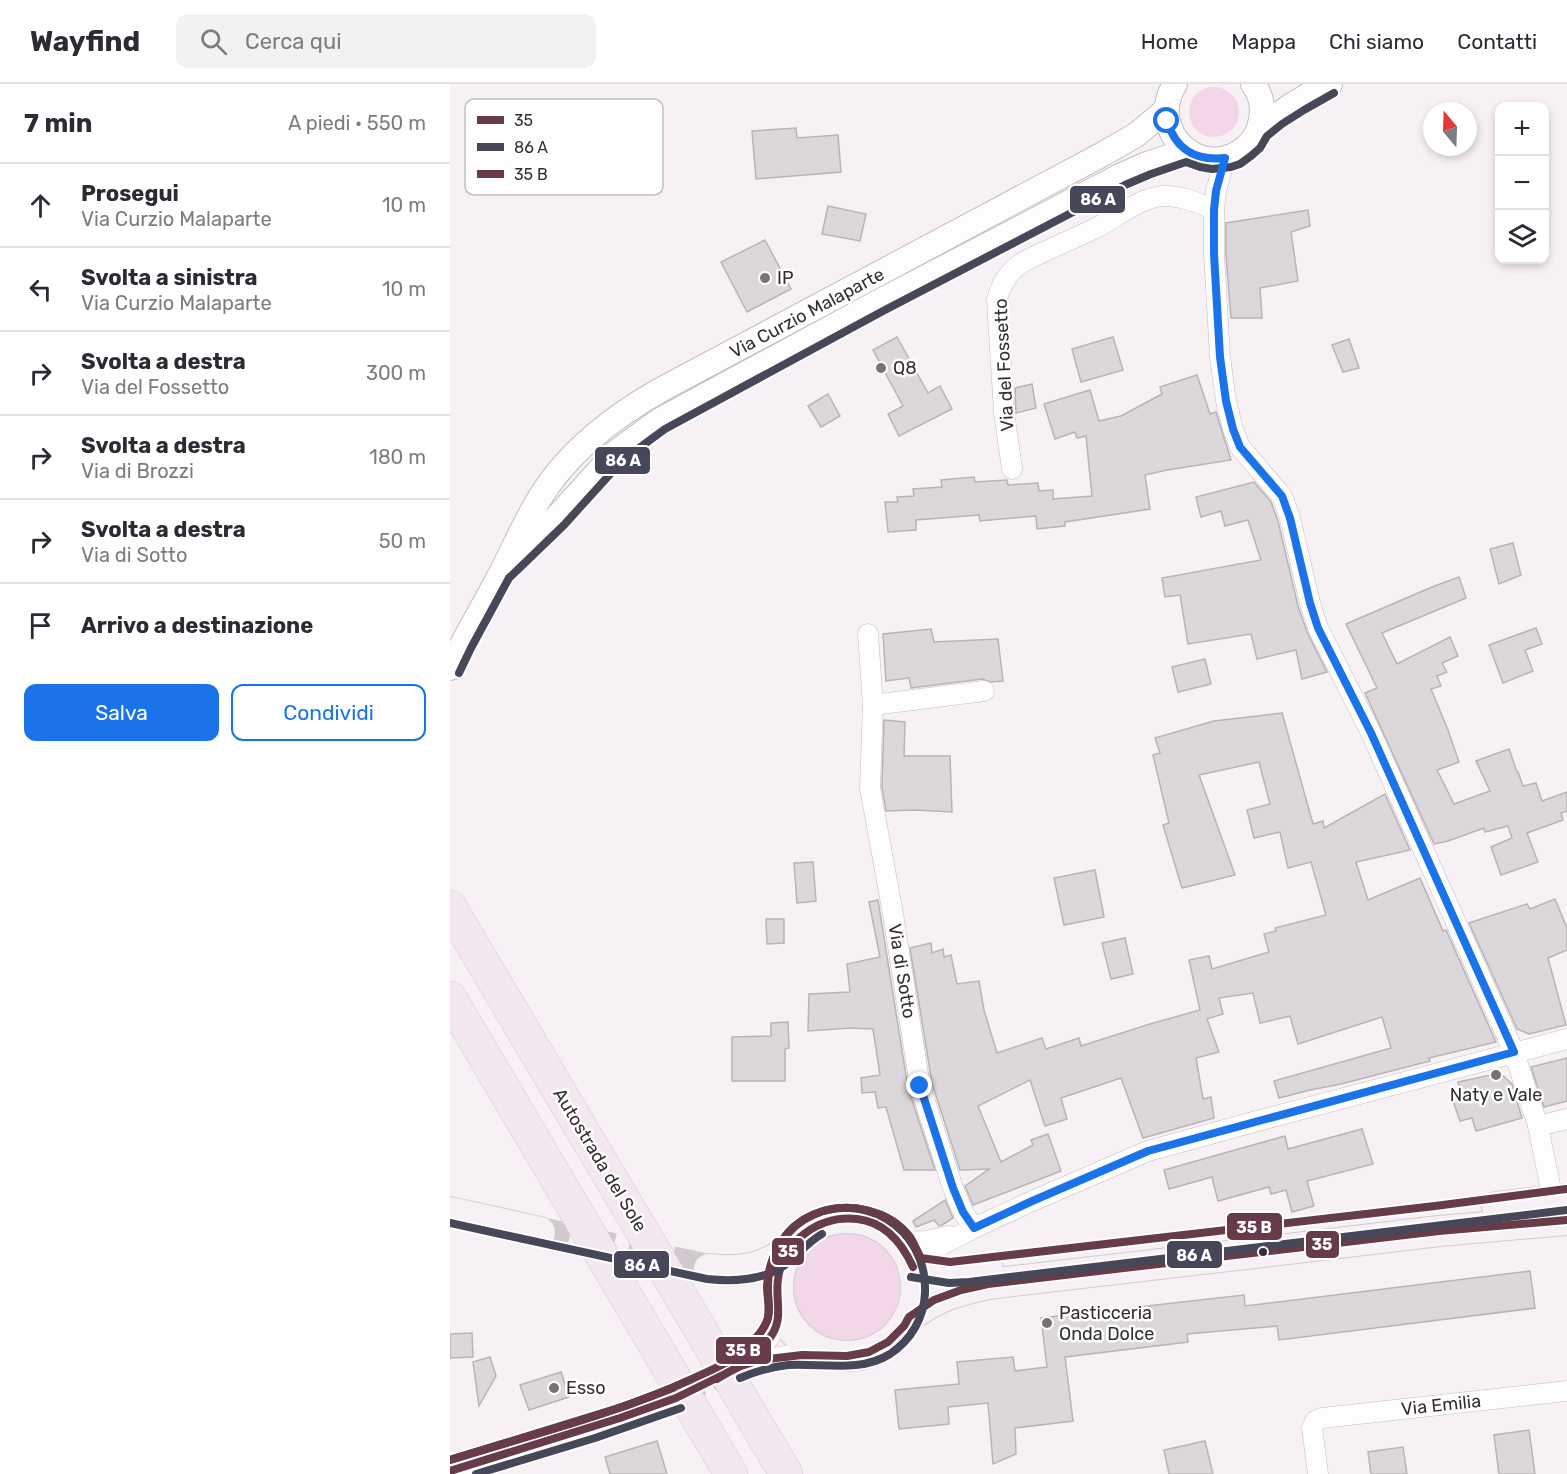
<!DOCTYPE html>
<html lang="it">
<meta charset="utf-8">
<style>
:root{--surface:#fff;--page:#f2f2f3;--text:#2b2b33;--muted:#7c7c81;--line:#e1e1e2;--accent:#1a73e8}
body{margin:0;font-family:Rubik,sans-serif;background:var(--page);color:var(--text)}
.controls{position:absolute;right:18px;top:18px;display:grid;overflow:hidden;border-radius:12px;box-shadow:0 3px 9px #0003}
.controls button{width:54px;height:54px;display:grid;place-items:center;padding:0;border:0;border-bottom:2px solid var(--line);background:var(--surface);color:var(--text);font:30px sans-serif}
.compass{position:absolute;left:973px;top:18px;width:54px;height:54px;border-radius:50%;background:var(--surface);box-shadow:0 3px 9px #0003;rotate:341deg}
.stop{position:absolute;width:18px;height:18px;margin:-14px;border:4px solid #1a73e8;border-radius:50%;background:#fff}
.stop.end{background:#1a73e8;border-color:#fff;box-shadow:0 2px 6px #0008}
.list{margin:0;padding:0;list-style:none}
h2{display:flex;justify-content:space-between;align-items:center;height:78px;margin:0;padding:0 24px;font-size:26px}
h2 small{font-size:20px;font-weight:400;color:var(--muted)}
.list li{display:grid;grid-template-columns:39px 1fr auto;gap:18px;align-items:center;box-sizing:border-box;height:84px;padding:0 24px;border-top:2px solid var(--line)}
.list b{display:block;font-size:22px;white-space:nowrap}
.list p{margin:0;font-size:20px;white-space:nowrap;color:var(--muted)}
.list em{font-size:20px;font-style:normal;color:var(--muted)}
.actions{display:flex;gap:12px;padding:18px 24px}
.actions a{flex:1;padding:14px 0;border:2px solid var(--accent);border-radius:12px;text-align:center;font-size:21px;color:var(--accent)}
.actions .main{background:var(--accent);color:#fff}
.icon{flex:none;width:33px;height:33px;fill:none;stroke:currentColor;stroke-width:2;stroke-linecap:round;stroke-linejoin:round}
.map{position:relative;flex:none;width:1117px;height:1390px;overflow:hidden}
header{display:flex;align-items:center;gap:36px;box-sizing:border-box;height:84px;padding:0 30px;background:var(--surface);border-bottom:2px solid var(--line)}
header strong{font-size:28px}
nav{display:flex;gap:33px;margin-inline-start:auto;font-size:21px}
.search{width:420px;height:54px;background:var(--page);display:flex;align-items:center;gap:15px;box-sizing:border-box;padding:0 21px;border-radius:12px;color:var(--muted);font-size:22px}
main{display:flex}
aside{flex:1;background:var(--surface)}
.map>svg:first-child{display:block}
.green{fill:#f2d7e8}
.building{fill:#dcd7da;stroke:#b8b3b6;stroke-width:1.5}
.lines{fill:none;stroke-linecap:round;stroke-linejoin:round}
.minor-tunnel{stroke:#d0c9cd;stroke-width:20;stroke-dasharray:20 10;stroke-linecap:butt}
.primary-tunnel{stroke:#d0c9cd;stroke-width:30;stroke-dasharray:30 15;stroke-linecap:butt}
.minor-casing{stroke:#c3bdc1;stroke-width:21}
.tertiary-casing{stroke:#c3bdc1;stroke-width:26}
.primary-casing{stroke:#cfccce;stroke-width:32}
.motorway-casing{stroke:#cfccce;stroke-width:34}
.minor{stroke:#fefdfd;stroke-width:20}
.tertiary{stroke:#fefdfd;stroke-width:24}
.primary{stroke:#f7f0f5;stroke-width:30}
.motorway{stroke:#f3e8ef;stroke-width:33}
.bus-1-casing{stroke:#fefefe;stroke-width:12}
.bus-2-casing{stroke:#fefefe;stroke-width:12}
.bus-3-casing{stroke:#fefefe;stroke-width:12}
.bus-1{stroke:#673b47;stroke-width:8}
.bus-2{stroke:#47475a;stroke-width:8}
.bus-3{stroke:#673b47;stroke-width:8}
.route{stroke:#1a73e8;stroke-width:8}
.poi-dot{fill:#787275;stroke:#fefefe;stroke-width:2}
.bus-dot{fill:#332e31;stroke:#fefefe;stroke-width:2}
.labels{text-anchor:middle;stroke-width:5;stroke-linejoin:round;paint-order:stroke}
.poi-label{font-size:18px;fill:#332e31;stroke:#fefefe;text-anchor:start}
.street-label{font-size:18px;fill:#332e31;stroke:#fefefe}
.key{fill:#fefefe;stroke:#c1c0c0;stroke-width:1.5}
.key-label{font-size:16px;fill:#332e31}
.line-badge{stroke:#fefefe;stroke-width:2}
.badge-label{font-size:16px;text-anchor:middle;font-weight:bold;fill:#fff}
</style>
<header>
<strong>Wayfind</strong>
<div class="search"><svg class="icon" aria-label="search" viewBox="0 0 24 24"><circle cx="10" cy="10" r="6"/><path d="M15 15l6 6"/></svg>Cerca qui</div>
<nav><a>Home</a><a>Mappa</a><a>Chi siamo</a><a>Contatti</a></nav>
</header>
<main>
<aside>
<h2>7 min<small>A piedi · 550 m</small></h2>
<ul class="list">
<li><svg class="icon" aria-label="ahead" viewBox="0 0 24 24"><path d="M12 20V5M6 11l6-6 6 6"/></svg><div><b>Prosegui</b><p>Via Curzio Malaparte</p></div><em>10 m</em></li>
<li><svg class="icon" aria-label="left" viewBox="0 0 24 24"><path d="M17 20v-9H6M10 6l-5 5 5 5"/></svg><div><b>Svolta a sinistra</b><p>Via Curzio Malaparte</p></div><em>10 m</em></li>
<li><svg class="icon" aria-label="right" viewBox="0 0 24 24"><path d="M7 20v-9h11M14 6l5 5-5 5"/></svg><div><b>Svolta a destra</b><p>Via del Fossetto</p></div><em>300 m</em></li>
<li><svg class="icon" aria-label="right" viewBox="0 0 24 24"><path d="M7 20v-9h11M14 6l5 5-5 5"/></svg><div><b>Svolta a destra</b><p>Via di Brozzi</p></div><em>180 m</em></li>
<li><svg class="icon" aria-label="right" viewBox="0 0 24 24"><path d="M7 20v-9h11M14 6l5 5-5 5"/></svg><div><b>Svolta a destra</b><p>Via di Sotto</p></div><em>50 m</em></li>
<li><svg class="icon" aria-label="arrive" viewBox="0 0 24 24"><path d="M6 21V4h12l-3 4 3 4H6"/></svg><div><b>Arrivo a destinazione</b></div></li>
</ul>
<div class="actions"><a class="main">Salva</a><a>Condividi</a></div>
</aside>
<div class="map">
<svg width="1117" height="1390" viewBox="0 0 1117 1390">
<rect width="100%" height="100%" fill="#f7f0f4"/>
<g class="green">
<circle cx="764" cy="28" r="25"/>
<circle cx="396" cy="1203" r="54"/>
</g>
<g class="building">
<path d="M346 44 347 54 388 51 391 88 306 95 302 47Z"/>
<path d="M378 122 416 130 410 157 372 150Z"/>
<path d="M858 126 860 142 841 148 848 197 810 204 812 234H781L776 171V139Z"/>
<path d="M315 156 341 205 297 228 271 178Z"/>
<path d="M447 253 478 309 490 302 502 325 449 352 438 330 453 322 423 266Z"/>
<path d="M663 253 673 286 631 298 622 265Z"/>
<path d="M899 255 909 284 893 288 882 261Z"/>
<path d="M747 291 760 330 766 328 781 376 717 386 695 391 700 425 615 438V442L587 445 586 432 530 437 529 431 466 436V446L438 448 435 418H448L447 413 464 412 463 405 492 403 491 396 524 393 525 398 557 396 558 401 588 399 589 407 603 406V415L642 412 636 352 627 354 625 348 605 355 594 320 640 306 649 337 671 332 712 310 710 303Z"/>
<path d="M582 300 586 324 566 329 565 304Z"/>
<path d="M378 310 390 332 371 343 358 322Z"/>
<path d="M804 398 821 418 828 437 848 522 857 548 877 588 852 595 846 566 807 575 801 550 738 560 730 511 715 513 712 494 811 476 798 436 775 442 771 427 751 433 746 413Z"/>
<path d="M1063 459 1071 491 1049 500 1040 465Z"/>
<path d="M1009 493 1016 514 932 549 947 580 1000 553 1008 572 992 579 997 588 987 592 991 602 981 605 998 646 1009 678 987 686 1004 720 1040 707 1026 677 1059 665 1067 688H1068L1073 702 1086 699 1092 717 1117 708V727L1111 729 1113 736 1077 749 1088 778 1051 791 1041 763 1062 754 1058 742 1035 748 1034 744 998 757 984 760 915 609 927 604 896 540 982 503Z"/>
<path d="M1086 544 1092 560 1075 566 1083 587 1053 599 1039 561Z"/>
<path d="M481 545 484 558 548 555 553 597 541 598 532 595 461 604 459 594 436 597 433 550Z"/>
<path d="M755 575 761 600 728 608 722 583Z"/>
<path d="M832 629 863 740 873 737 874 744 935 710 960 766 906 778 918 816 970 794 993 847 996 846 1046 958 979 974 980 977 891 1000 860 1006 829 1014 824 997 941 964 932 933 848 960 840 932 810 939 803 909 769 914 773 930 757 935 769 968 746 974 753 1015 761 1013 764 1034 693 1054 671 994 611 1014 617 1035 595 1042 580 996 528 1022 551 1078 583 1061 581 1056 598 1050 611 1087 523 1121 515 1102 539 1085 510 1086 482 999 460 864 481 859 482 869 493 865 494 873 501 871 507 900 529 897 534 926 547 969 592 954 596 965 629 954 631 962 700 940 750 926 739 876 759 872 762 885 819 868 814 850 826 847 825 844 876 831 861 778 838 784 830 748 804 754 797 726 820 720 809 678 749 691 785 791 732 804 713 741 719 739 703 671 710 669 705 654 764 637Z"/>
<path d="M434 636 455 638 454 672H500L502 728 465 726 436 727 432 703Z"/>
<path d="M363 778 366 817 347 819 344 779Z"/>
<path d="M645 786 654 833 614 841 604 794Z"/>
<path d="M1105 815 1117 844V866L1098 874 1116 941 1079 950 1067 945 1019 839 1077 820 1080 825Z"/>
<path d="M428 816 458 1004 485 1086H454L436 1023 428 1024 425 1008 412 1009 411 994 430 991 423 945 400 944 358 947 359 910 400 908 397 880 430 873 419 818Z"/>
<path d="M316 835H334V859L317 860Z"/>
<path d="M675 854 683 890 661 895 652 859Z"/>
<path d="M338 938 339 964 335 965V997H282V953L321 952V939Z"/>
<path d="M1117 974V1017L1094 1023 1081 983Z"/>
<path d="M1050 989 1062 1000 1072 1034 1026 1047 1022 1034 1010 1037 1003 1017 1012 1014 1008 998Z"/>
<path d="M912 1045 923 1080 857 1097 864 1122 842 1128 836 1106 821 1110 819 1103 768 1117 762 1093 719 1105 714 1086 835 1052 838 1065Z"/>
<path d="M495 1116 503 1134 492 1141 489 1142 484 1136 466 1143 463 1137Z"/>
<path d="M1080 1187 1085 1224 829 1256 827 1242 737 1250 738 1258 615 1273 623 1337 565 1344 566 1370 543 1380 538 1319 498 1323 499 1340 449 1345 445 1306 509 1300 507 1278 563 1273 565 1287 597 1283 591 1234 794 1211 795 1222Z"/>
<path d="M22 1249 23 1273 0 1274V1250Z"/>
<path d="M40 1273 46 1292 29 1322 23 1278Z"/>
<path d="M111 1288 119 1313 79 1326 70 1301Z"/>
<path d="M1079 1346 1085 1390H1049L1044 1351Z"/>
<path d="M207 1357 217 1390H160L155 1373Z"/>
<path d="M755 1357 763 1390H719L714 1366Z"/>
<path d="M953 1363 957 1390H921L918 1368Z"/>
</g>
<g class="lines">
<path class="minor-tunnel" d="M178 1332 226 1314 291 1282 310 1276"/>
<path class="primary-tunnel" d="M90 1148 258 1185"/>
<defs>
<g id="minor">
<path d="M775 74 766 107 764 126V170L770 273 776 317 783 345 790 363 832 412 840 434 860 519 868 544 921 649 1064 968 1088 1042 1103 1116"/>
<path d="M562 385 554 328 547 216C550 203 555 193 565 184 574 176 587 171 598 166 613 159 629 152 644 145 664 135 684 118 706 113 726 109 747 118 764 126"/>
<path d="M418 550 423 621 420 704 443 830 470 1002 503 1104 513 1128 524 1144"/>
<path d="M423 621 534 607"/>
<path d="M1088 1042 1117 1035"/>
<path d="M449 1158 476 1157 499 1152"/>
<path d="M463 1183 493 1160 524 1144 580 1118 698 1067 811 1036 1117 955"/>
<path d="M307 1269C322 1250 329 1244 330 1219"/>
<path d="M310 1276 336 1272 387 1271"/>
<path d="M0 1387 178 1332"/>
<path d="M868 1390 862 1344 865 1337 872 1334 1117 1307"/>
</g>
<g id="tertiary">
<path d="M725 0C695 48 754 100 796 63 803 57 808 49 810 40 814 26 812 12 803 0"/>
<path d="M809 45C831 27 854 12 880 0"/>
<path d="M66 474 106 434 165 369 210 336 428 218 670 92 697 80 736 67"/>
<path d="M0 584C16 551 35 520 52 487 63 465 73 443 85 422 114 370 165 331 216 303L653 70 686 51 716 26"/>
</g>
<g id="primary">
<path d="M1047 1123 1117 1115"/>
<path d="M0 1128 90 1148"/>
<circle cx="397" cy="1203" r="69"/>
<path d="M463 1183 500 1189 538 1185"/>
<path d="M259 1185C290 1189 321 1184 342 1161"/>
<path d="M459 1233C486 1213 505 1207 538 1200L813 1168 989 1147 1117 1136"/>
</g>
<g id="motorway">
<path d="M0 823 336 1390"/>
<path d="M0 914 281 1390"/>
</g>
</defs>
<use href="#minor" class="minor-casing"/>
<use href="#tertiary" class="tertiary-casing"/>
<use href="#primary" class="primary-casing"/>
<use href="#motorway" class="motorway-casing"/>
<use href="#minor" class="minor"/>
<use href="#tertiary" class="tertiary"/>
<use href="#primary" class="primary"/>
<use href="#motorway" class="motorway"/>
<defs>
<g id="bus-1">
<path d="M267 1295C288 1283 311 1270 323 1249 333 1232 325 1214 328 1195 333 1157 369 1131 407 1135 435 1138 452 1159 463 1183"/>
<path d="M0 1387 170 1334 226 1314 291 1282 310 1276 352 1271 397 1272 419 1268 438 1258 454 1242 459 1233 484 1216 511 1206 538 1200 989 1147 1117 1136"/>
</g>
<g id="bus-2">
<path d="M9 589 21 564 59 494 114 441 172 377 200 356 215 345 433 227 675 101 701 90 736 78 750 83 762 85 781 83 790 80 801 72 810 64 817 52 832 40 854 26 884 9"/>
<path d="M0 1139 257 1195C285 1198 316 1197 339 1178 350 1169 359 1157 372 1150"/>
<path d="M461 1193 499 1199 519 1198 1117 1126"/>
<path d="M280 1276C294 1267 310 1254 317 1237 321 1226 318 1217 318 1206 317 1179 330 1150 353 1136 410 1102 478 1143 475 1209 474 1234 461 1256 440 1270 410 1289 372 1279 338 1281 321 1283 306 1287 290 1294"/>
<path d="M0 1376 175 1322 223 1304"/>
<path d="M26 1390 145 1354 231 1324"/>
</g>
<path id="bus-3" d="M0 1376C80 1351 166 1330 242 1295 261 1286 282 1278 297 1263 305 1255 315 1245 318 1234 320 1224 317 1212 317 1202 319 1171 336 1142 365 1130 396 1117 439 1125 460 1153 464 1159 467 1167 471 1174L500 1178 985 1122 1116 1105"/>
</defs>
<use href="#bus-1" class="bus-1-casing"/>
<use href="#bus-2" class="bus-2-casing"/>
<use href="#bus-3" class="bus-3-casing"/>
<use href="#bus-1" class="bus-1"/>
<use href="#bus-2" class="bus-2"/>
<use href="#bus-3" class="bus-3"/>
</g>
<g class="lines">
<path class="route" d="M470 1002 503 1104 513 1128 524 1144 580 1118 698 1067 1064 968 921 649 868 544 860 519 840 434 832 412 790 363 783 345 776 317 770 273 764 170V126L766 107 775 74C745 77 726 66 717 37"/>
</g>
<g class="poi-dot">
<circle cx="315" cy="194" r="6"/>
<circle cx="431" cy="284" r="6"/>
<circle cx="1046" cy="991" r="6"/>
<circle cx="597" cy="1239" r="6"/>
<circle cx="104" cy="1304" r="6"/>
</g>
<circle class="bus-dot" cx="813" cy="1168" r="5"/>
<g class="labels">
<g class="poi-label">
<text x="327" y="200">IP</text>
<text x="443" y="290">Q8</text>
<text x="1046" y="1017" text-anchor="middle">Naty e Vale</text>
<text x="609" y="1235">Pasticceria<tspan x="609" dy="21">Onda Dolce</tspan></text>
<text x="116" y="1310">Esso</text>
</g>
<g class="street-label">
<text transform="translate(357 229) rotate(-28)" y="6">Via Curzio Malaparte</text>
<text transform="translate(554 281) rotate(-93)" y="6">Via del Fossetto</text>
<text transform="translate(452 887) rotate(81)" y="6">Via di Sotto</text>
<text transform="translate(150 1076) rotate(59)" y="6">Autostrada del Sole</text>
<text transform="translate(991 1321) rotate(-6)" y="6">Via Emilia</text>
</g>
</g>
<rect x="15" y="15" width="198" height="96" rx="9" class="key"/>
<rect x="27" y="32" width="27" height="8" fill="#673b47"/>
<rect x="27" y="59" width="27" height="8" fill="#47475a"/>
<rect x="27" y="86" width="27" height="8" fill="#673b47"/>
<g class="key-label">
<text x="64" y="42">35</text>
<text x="64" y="69">86 A</text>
<text x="64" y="96">35 B</text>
</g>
<g class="line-badge">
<rect x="619" y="101" width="57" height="29" rx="6" fill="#47475a"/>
<rect x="144" y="362" width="57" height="29" rx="6" fill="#47475a"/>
<rect x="776" y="1128" width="57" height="29" rx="6" fill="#673b47"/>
<rect x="855" y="1146" width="35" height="29" rx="6" fill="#673b47"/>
<rect x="321" y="1153" width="34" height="29" rx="6" fill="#673b47"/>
<rect x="716" y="1156" width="57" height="29" rx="6" fill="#47475a"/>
<rect x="163" y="1166" width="57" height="29" rx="6" fill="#47475a"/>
<rect x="265" y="1252" width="57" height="29" rx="6" fill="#673b47"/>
</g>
<g class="badge-label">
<text x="648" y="121">86 A</text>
<text x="173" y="382">86 A</text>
<text x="804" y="1149">35 B</text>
<text x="872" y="1166">35</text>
<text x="338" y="1173">35</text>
<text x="744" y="1177">86 A</text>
<text x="192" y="1187">86 A</text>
<text x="293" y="1272">35 B</text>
</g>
</svg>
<div class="controls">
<button>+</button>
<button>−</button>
<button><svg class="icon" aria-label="layers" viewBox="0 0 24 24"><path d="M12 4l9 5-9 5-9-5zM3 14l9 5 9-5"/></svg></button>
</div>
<svg class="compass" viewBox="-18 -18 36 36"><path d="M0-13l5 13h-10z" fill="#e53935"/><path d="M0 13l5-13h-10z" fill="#7c7c81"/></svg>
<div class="stop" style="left:717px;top:37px"></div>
<div class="stop end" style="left:470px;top:1002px"></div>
</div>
</main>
